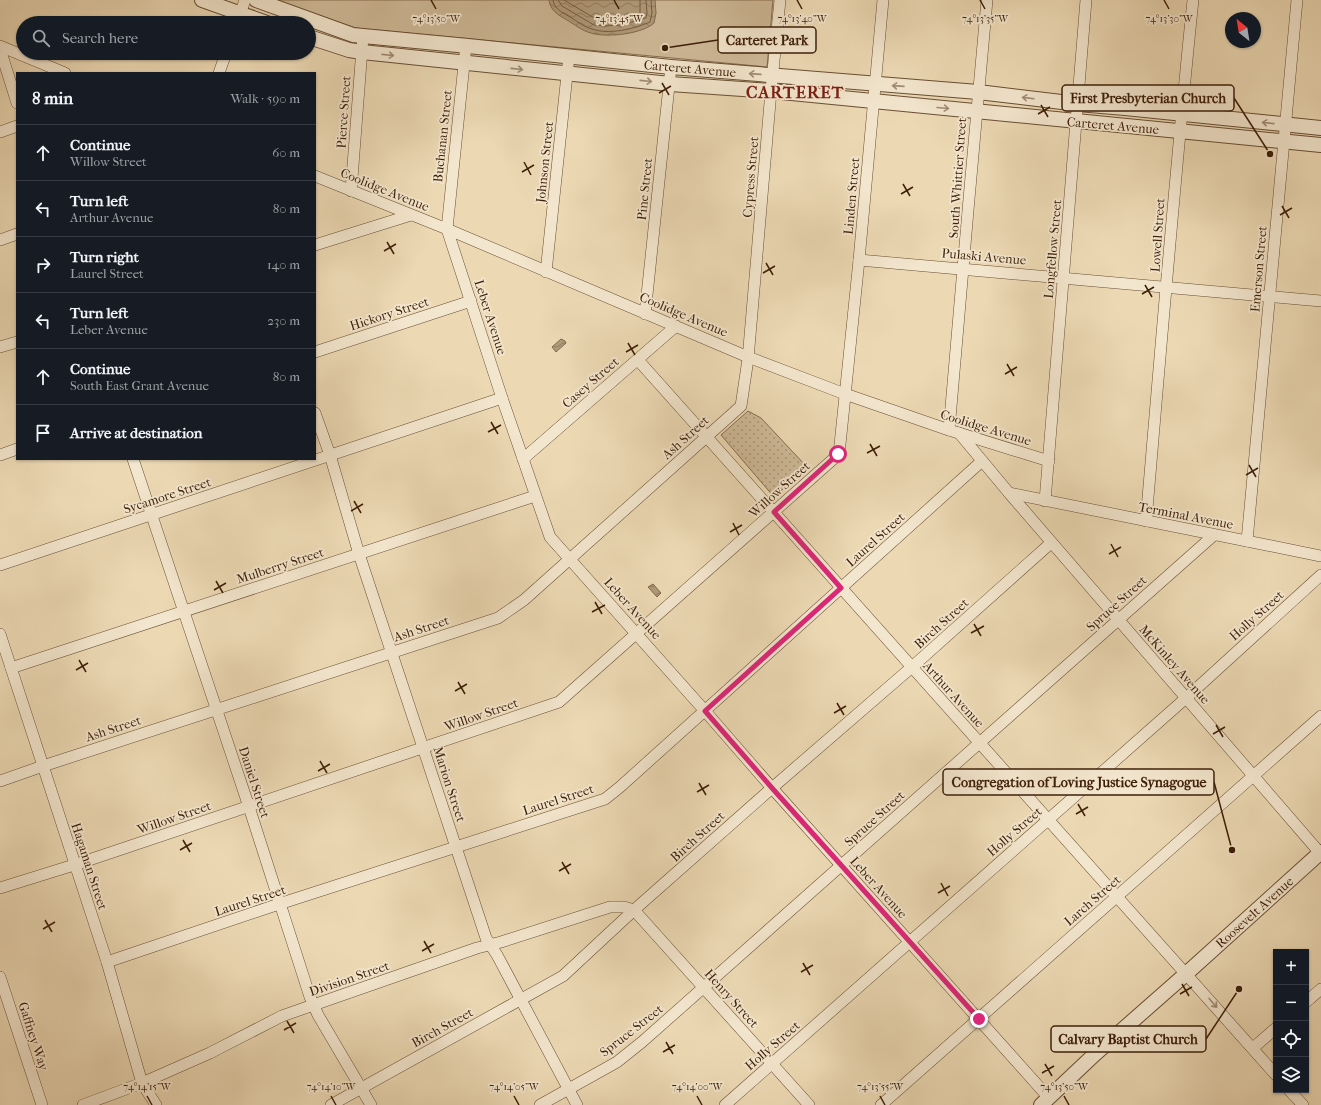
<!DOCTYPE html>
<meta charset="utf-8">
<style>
:root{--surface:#171b24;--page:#20242c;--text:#f1f3f6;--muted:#9ea1a6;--line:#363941}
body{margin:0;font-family:"IM FELL French Canon",serif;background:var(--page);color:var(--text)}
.controls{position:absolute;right:12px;bottom:12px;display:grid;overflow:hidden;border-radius:0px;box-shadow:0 1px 3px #0004}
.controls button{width:36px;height:36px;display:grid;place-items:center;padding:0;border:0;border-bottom:1px solid var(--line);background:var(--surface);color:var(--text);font:20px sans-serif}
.compass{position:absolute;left:1225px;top:12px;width:36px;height:36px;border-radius:50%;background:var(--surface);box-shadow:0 1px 3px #0004;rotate:330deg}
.stop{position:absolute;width:12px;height:12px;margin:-9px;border:3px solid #db2777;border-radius:50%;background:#fff}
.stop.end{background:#db2777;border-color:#fff;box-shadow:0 1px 4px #0008}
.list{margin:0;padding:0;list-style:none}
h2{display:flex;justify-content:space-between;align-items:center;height:52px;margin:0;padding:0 16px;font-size:17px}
h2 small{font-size:13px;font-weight:400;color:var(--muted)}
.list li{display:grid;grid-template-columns:26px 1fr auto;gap:12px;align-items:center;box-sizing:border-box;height:56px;padding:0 16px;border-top:1px solid var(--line)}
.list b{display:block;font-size:15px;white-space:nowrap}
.list p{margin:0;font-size:13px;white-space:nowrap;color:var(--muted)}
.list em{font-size:13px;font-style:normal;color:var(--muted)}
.icon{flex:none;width:22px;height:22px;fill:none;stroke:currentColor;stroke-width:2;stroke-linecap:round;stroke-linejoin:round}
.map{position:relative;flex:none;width:1321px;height:1105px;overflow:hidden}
.search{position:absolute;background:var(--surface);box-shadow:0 1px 3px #0004;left:16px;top:16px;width:300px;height:44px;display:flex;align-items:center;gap:10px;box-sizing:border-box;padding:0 14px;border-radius:22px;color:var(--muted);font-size:15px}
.panel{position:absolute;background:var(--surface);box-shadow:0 1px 3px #0004;left:16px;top:72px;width:300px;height:388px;border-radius:0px}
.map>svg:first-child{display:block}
.grass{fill:url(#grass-dots);stroke:#866c4f}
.green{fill:#ceb997;stroke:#866c4f}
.water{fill:url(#water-waves);stroke:#82694b}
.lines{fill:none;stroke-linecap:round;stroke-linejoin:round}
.shore{stroke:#765c40;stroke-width:1}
.minor-casing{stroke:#694e32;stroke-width:12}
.tertiary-casing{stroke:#694e32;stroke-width:16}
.minor{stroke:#f3e6ce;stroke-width:11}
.tertiary{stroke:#f3e6ce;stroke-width:14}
.oneway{stroke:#a18c74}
.route{stroke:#db2777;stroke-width:5}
.ticks{fill:none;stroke:#3d1f07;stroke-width:1.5}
.labels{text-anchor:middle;stroke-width:3.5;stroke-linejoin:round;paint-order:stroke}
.street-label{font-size:13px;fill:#3d1f07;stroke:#f3e6ce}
.district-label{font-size:17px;font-weight:bold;letter-spacing:1px;fill:#7a1f14;stroke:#f3e6ce}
.ticks-label{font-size:10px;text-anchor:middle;fill:#3d1f07;stroke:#f3e6ce;stroke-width:3.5;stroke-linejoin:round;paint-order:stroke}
.leader{fill:none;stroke:#3d1f07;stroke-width:1.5}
.callout-dot{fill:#3d1f07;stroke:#f3e6ce;stroke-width:1.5}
.callout{fill:#f3e6ce;stroke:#3d1f07;stroke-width:1.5}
.callout-label{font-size:14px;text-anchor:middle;font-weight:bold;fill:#3d1f07}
</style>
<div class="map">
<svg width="1321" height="1105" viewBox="0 0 1321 1105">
<defs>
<pattern id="grass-dots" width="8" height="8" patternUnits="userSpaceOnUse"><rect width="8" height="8" fill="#ceb997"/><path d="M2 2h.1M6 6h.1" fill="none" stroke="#a89679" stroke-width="1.8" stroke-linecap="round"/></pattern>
<pattern id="water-waves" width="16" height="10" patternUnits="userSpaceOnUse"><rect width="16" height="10" fill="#b09a79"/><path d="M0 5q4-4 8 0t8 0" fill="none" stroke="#907d61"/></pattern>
</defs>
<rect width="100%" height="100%" fill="#ecd9b4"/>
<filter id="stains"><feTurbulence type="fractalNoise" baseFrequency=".005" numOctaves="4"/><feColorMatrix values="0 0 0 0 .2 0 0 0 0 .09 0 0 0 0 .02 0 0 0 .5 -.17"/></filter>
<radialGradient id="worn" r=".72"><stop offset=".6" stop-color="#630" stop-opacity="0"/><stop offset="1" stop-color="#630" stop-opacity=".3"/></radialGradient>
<path class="grass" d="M748 411 761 418 807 467 774 497 721 435Z"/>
<path class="green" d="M275 0H773L767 67 355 28Z"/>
<g class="water">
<path d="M549 0H655L656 13 654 23C642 34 607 38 591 33 582 31 574 24 567 20 558 15 550 10 549 0Z"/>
<path d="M561 339 565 341 566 343 556 352 552 347Z"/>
<path d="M653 584 661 593 657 597 648 587Z"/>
</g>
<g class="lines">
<g class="shore">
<path d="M553 0C554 9 562 12 570 17 577 21 584 27 592 29 609 35 634 29 650 22L652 13 651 0"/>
<path d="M558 0 562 6 594 25 604 26 621 25 646 18 647 13 646 0"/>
<path d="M564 0 596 19 613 20 640 14V0"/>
</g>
<defs>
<g id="minor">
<path d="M237 23 245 0"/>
<path d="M466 45 447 229 502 398 550 537 705 711 772 788 1049 1098"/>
<path d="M0 46 65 73"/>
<path d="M0 49 17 103"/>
<path d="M219 73 226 53"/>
<path d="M0 132 17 126"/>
<path d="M315 176 447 229 748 357 845 394 949 430 1049 461"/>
<path d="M351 191 363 36"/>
<path d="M0 240 17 234"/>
<path d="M315 245 411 215"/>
<path d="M859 260 1321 301"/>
<path d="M546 272 569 56"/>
<path d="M645 314 671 67"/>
<path d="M0 347 17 342"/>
<path d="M315 352 471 301"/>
<path d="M638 360 1276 1075"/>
<path d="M315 413 330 455 359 554 486 938 497 955 577 1105"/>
<path d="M949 430C962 287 973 143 987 0"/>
<path d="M959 433 1009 493 1321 556"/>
<path d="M0 455 17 449"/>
<path d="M133 459 249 807 310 997 318 1015 371 1105"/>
<path d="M523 459 676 326"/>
<path d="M1009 493 1320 853"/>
<path d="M1045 501 1086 0"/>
<path d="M1146 521C1161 347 1175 173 1193 0"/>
<path d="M1247 541 1297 0"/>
<path d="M0 565 502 398"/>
<path d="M0 634 107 962 142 1083 156 1105"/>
<path d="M11 668 535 496"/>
<path d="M0 781 43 766 498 618 524 600 741 406 748 359 771 91 780 0"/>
<path d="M0 888 74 865 559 702 839 454 859 260 883 0"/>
<path d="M107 962 279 904 605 799 620 787 982 461"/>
<path d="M0 977 42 1105"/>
<path d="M1306 1002 1321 989"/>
<path d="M1253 1048 1276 1028"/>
<path d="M1289 1090 1303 1105"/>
<path d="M83 1105 142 1083 210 1053 282 1016 477 948 501 942 610 907H624L634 910 809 1105"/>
<path d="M331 1105 563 976 634 910 772 788 912 667 1051 543"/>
<path d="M540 1105 617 1062 642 1042 1214 535"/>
<path d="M725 1105 1186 698 1321 575"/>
<path d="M881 1105 1321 716"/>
</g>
<g id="tertiary">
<path d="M202 0 267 23"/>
<path d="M256 0 353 35 363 36 468 46 671 67 978 92 1078 104 1125 108 1321 128"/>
<path d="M309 37 349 50 362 52 670 84 771 91 1321 145"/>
<path d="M1041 1105 1095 1054 1187 973 1321 852"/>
</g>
</defs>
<use href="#minor" class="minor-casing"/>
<use href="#tertiary" class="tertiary-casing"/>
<use href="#minor" class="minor"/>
<use href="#tertiary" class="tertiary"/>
</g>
<defs><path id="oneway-shaft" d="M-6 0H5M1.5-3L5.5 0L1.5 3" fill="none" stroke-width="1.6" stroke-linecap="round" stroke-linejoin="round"/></defs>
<g class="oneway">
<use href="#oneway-shaft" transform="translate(388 55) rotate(6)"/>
<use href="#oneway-shaft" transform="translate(517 69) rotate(6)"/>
<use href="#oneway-shaft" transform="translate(755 74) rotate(-176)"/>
<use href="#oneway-shaft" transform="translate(646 81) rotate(6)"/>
<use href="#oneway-shaft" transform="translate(898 86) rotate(-176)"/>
<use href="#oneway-shaft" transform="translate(1028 98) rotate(-173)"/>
<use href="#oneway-shaft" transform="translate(943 108) rotate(5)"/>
<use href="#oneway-shaft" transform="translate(1268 123) rotate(-174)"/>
<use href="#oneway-shaft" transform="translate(1213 1003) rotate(49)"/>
</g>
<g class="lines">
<path class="route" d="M838 454 774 512 841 588 705 711 772 788 979 1019"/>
</g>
<path class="ticks" d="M431 0 436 9M614 0 619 9M797 0 802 9M980 0 985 9M1164 0 1169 9M662 83 669 95M659 93 671 86M1041 105 1048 117M1038 114 1050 107M524 162 531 175M522 172 534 165M903 184 910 196M901 194 913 187M1282 206 1289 218M1280 215 1292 208M387 242 394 254M384 251 396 244M766 263 773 275M763 273 775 266M1145 285 1152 297M1142 294 1154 287M628 343 635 355M626 352 638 345M1007 364 1014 376M1005 374 1017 367M491 422 498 434M488 432 501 425M870 444 877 456M867 453 880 446M1249 465 1256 477M1246 475 1258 468M354 501 361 513M351 511 363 504M733 523 739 535M730 532 742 525M1111 544 1118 557M1109 554 1121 547M216 581 223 593M214 590 226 583M595 602 602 614M592 612 605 605M974 624 981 636M971 633 984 626M79 660 86 672M76 670 88 663M458 682 465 694M455 691 467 684M837 703 844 715M834 713 846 706M1216 725 1223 737M1213 734 1225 727M320 761 327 773M318 771 330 764M699 783 706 795M697 792 709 785M1078 804 1085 816M1076 814 1088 807M183 840 190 852M180 850 192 843M562 862 569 874M559 871 571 864M941 883 948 896M938 893 950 886M45 920 52 932M43 929 55 922M424 941 431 953M422 951 434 944M803 963 810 975M801 972 813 965M1182 984 1189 996M1180 994 1192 987M287 1021 294 1033M284 1030 296 1023M666 1042 673 1054M663 1052 675 1045M1045 1064 1052 1076M1042 1073 1054 1066M147 1096 152 1105M331 1096 336 1105M514 1096 519 1105M697 1096 702 1105M880 1096 885 1105M1064 1096 1069 1105"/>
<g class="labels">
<g class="street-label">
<text transform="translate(690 68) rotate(5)" y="5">Carteret Avenue</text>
<text transform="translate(343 112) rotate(-86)" y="5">Pierce Street</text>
<text transform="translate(1113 125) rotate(5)" y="5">Carteret Avenue</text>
<text transform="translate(442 136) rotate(-84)" y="5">Buchanan Street</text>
<text transform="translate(544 162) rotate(-84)" y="5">Johnson Street</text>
<text transform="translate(750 177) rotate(-85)" y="5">Cypress Street</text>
<text transform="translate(957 178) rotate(-86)" y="5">South Whittier Street</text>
<text transform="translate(385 189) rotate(22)" y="5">Coolidge Avenue</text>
<text transform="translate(644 189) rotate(-84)" y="5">Pine Street</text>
<text transform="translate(851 196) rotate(-85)" y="5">Linden Street</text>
<text transform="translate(1157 235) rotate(-86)" y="5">Lowell Street</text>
<text transform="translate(1052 249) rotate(-85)" y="5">Longfellow Street</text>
<text transform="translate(984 256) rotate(5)" y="5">Pulaski Avenue</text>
<text transform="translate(1258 269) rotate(-85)" y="5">Emerson Street</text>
<text transform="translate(389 313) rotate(-18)" y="5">Hickory Street</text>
<text transform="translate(684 314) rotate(23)" y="5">Coolidge Avenue</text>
<text transform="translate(491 317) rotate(72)" y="5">Leber Avenue</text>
<text transform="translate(590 382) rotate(-41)" y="5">Casey Street</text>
<text transform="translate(986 427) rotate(17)" y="5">Coolidge Avenue</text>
<text transform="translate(685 437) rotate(-42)" y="5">Ash Street</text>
<text transform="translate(779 489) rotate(-42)" y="5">Willow Street</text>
<text transform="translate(167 495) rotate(-18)" y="5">Sycamore Street</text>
<text transform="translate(1186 515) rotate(11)" y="5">Terminal Avenue</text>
<text transform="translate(875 539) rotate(-42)" y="5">Laurel Street</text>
<text transform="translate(280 565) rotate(-18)" y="5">Mulberry Street</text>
<text transform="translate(1116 603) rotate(-42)" y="5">Spruce Street</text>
<text transform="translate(633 608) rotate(48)" y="5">Leber Avenue</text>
<text transform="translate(1256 615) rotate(-42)" y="5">Holly Street</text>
<text transform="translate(941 623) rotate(-42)" y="5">Birch Street</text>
<text transform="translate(421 628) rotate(-18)" y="5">Ash Street</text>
<text transform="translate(1175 664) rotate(49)" y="5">McKinley Avenue</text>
<text transform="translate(954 694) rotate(48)" y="5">Arthur Avenue</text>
<text transform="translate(481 714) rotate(-19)" y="5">Willow Street</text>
<text transform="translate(113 728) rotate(-18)" y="5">Ash Street</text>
<text transform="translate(255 782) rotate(72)" y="5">Daniel Street</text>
<text transform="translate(450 784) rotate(72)" y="5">Marion Street</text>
<text transform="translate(558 799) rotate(-18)" y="5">Laurel Street</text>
<text transform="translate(174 817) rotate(-19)" y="5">Willow Street</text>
<text transform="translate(874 818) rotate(-42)" y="5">Spruce Street</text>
<text transform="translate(1014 831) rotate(-41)" y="5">Holly Street</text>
<text transform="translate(697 836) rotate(-42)" y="5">Birch Street</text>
<text transform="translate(90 866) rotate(72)" y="5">Hagaman Street</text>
<text transform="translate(879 887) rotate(48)" y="5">Leber Avenue</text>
<text transform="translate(250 900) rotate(-18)" y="5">Laurel Street</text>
<text transform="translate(1092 900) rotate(-41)" y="5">Larch Street</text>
<text transform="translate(1254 912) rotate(-42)" y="5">Roosevelt Avenue</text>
<text transform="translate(349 978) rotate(-19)" y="5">Division Street</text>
<text transform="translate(732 998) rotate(48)" y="5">Henry Street</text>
<text transform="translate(442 1027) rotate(-29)" y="5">Birch Street</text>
<text transform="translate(631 1030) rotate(-38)" y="5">Spruce Street</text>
<text transform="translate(34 1036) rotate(72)" y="5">Gaffney Way</text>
<text transform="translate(772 1045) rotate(-41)" y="5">Holly Street</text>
</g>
<g class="district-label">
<text x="795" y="98">CARTERET</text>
</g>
</g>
<g class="ticks-label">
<text x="436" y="22">74°13'50"W</text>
<text x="619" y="22">74°13'45"W</text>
<text x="802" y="22">74°13'40"W</text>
<text x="985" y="22">74°13'35"W</text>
<text x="1169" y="22">74°13'30"W</text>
<text x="147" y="1090">74°14'15"W</text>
<text x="331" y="1090">74°14'10"W</text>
<text x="514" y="1090">74°14'05"W</text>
<text x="697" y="1090">74°14'00"W</text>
<text x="880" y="1090">74°13'55"W</text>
<text x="1064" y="1090">74°13'50"W</text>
</g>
<path class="leader" d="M665 48L718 40M1270 154L1234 98M1232 850L1214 782M1239 989L1206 1039"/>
<g class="callout-dot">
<circle cx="665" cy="48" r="4"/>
<circle cx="1270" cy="154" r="4"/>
<circle cx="1232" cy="850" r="4"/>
<circle cx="1239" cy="989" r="4"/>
</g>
<g class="callout">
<rect x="718" y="27" width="98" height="26" rx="4"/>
<rect x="1062" y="85" width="172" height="26" rx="4"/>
<rect x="943" y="769" width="271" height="26" rx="4"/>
<rect x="1051" y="1026" width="155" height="26" rx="4"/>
</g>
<g class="callout-label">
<text x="767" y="45">Carteret Park</text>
<text x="1148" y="103">First Presbyterian Church</text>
<text x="1079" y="787">Congregation of Loving Justice Synagogue</text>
<text x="1128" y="1044">Calvary Baptist Church</text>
</g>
<rect width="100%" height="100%" filter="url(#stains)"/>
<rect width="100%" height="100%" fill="url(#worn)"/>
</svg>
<div class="controls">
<button>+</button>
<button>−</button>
<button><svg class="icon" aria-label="locate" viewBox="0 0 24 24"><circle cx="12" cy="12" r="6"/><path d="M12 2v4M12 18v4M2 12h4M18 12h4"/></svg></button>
<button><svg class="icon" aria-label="layers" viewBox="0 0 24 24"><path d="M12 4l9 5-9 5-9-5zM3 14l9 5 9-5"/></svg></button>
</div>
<svg class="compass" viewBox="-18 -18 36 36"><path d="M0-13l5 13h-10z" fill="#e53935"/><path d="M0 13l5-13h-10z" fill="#9ea1a6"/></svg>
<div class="stop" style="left:838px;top:454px"></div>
<div class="stop end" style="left:979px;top:1019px"></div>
<div class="search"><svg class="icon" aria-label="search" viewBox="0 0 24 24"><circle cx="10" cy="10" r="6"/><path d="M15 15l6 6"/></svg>Search here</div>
<section class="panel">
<h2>8 min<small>Walk · 590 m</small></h2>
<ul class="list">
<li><svg class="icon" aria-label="ahead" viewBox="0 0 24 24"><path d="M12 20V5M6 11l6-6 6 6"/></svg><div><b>Continue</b><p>Willow Street</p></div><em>60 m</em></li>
<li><svg class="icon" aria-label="left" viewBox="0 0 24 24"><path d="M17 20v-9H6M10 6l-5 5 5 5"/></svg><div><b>Turn left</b><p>Arthur Avenue</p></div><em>80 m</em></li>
<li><svg class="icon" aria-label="right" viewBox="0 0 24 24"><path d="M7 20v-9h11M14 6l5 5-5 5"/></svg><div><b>Turn right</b><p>Laurel Street</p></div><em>140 m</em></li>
<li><svg class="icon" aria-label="left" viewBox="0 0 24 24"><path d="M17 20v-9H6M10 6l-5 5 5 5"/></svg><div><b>Turn left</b><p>Leber Avenue</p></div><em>230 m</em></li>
<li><svg class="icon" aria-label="ahead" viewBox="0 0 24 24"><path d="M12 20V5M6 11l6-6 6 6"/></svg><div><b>Continue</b><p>South East Grant Avenue</p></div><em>80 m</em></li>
<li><svg class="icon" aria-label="arrive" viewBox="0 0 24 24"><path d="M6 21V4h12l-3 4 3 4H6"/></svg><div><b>Arrive at destination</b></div></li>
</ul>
</section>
</div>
